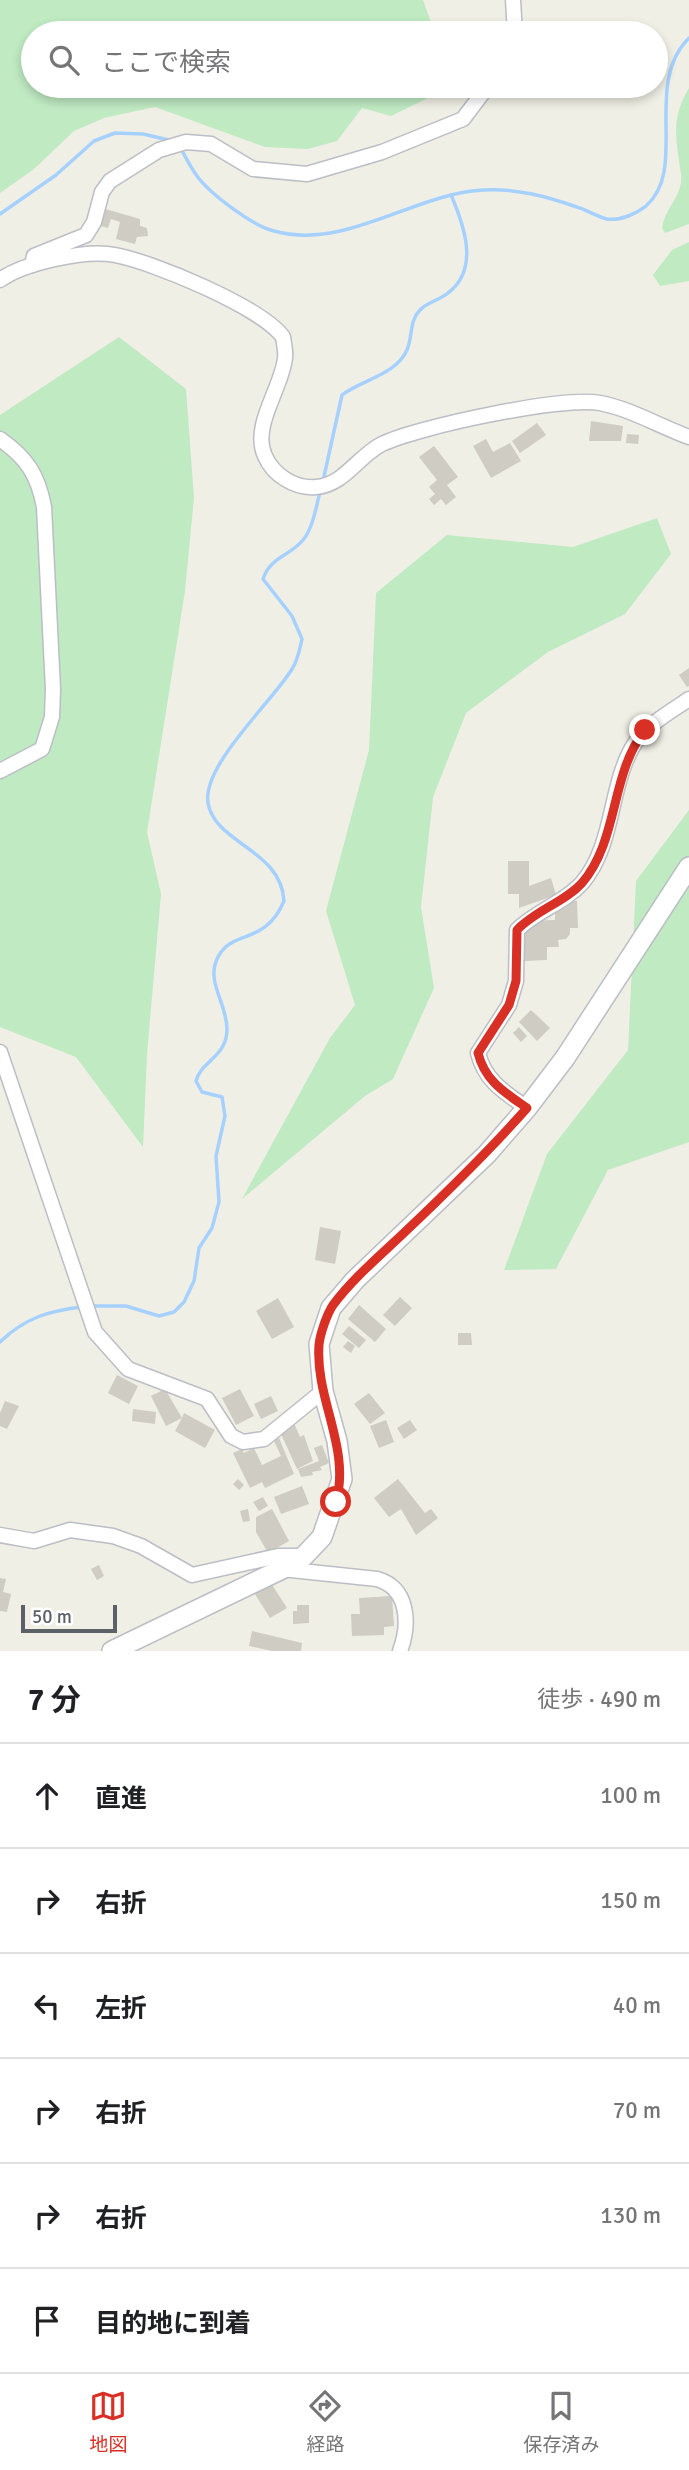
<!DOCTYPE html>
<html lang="ja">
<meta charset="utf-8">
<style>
:root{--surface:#fff;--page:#f2f2f2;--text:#202124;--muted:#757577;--line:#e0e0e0;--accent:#d93025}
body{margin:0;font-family:Signika,"Noto Sans JP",sans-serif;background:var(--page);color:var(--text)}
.scale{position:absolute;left:21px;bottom:18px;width:96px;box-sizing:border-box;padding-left:7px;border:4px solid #5c6067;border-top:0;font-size:19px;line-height:24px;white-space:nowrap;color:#5c6067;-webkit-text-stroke:5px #fff;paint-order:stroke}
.stop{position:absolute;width:21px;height:21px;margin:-16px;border:5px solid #d93025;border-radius:50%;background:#fff}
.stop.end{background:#d93025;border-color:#fff;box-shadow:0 2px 7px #0008}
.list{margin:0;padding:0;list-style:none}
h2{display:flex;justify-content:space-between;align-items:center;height:91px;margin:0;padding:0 28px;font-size:30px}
h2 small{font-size:23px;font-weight:400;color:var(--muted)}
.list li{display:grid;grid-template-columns:46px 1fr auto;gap:21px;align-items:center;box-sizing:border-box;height:105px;padding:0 28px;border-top:2px solid var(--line)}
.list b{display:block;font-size:26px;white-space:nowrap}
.list em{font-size:23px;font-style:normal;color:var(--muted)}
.icon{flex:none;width:38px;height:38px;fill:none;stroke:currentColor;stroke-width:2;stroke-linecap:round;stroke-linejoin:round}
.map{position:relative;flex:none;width:689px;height:1651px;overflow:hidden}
.search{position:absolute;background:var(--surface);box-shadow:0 4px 10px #0003;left:21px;right:21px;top:21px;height:77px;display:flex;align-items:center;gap:18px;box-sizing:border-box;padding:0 24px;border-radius:38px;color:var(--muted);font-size:26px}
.sheet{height:721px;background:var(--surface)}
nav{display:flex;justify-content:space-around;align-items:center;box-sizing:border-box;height:98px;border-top:2px solid var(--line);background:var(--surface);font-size:19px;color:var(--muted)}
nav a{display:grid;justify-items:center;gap:4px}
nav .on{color:var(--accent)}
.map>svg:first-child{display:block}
.green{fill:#bfeac2}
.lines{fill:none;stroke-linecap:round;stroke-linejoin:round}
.stream{stroke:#a6d1ff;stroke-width:3.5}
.building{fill:#ceccc3}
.street-casing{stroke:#bcbec5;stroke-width:17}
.secondary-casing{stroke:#babdc4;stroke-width:22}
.street{stroke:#fff;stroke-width:14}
.secondary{stroke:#fff;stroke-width:19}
.route{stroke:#d93025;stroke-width:9}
</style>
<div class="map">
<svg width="689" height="1651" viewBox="0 0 689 1651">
<rect width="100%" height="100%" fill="#f0efe5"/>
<g class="green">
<path d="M0 0H423L435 33H33V86H435L430 97 391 116 362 108 337 141 308 149 265 147 155 107 104 118 74 131 34 169 0 193Z"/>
<path d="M689 88V224L665 233 662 228C664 211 678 200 681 183 682 176 680 168 679 161 675 131 673 115 689 88Z"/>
<path d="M689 242V281L660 286 653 275 672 250Z"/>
<path d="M119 337 186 389 194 498 185 591 147 832 161 894 147 1054 143 1147 76 1057 0 1027V415Z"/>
<path d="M657 518 671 554 625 614 548 652 466 713 433 797 421 907 434 988 393 1079 365 1096 242 1199 330 1038 355 1005 326 911 369 750 376 593 447 535 573 547Z"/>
<path d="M689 810V1142L608 1170 556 1269 504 1270 547 1154 628 1050 636 881Z"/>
</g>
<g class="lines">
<g class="stream">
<path d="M181 149C186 158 191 168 197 176 210 194 253 226 274 231 346 251 414 193 484 190 517 188 548 197 577 207 587 210 598 217 607 219 620 221 636 214 646 206 689 169 642 84 689 38"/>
<path d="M0 214 56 175 94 141 115 133 143 134 173 141"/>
<path d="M323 481 342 395C361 380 396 375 407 350 413 336 409 321 420 310 427 302 440 300 448 293 480 269 464 225 451 195"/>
<path d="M89 1306H126L159 1316 174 1312 184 1302 194 1281 199 1248 212 1228 219 1202 216 1156 225 1116 222 1097 202 1092 196 1081C201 1061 227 1057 227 1029 227 1003 205 981 218 957 232 929 265 946 284 901 281 849 215 844 208 803 202 765 273 701 292 669 298 660 300 648 302 639L292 616 263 579C270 557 290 556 303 540 313 528 316 507 320 492"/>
<path d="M0 1342C25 1318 48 1311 82 1307"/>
</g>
</g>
<g class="building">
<path d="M102 208 140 219V226L147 228 148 236 137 237 135 244 116 239 120 222 111 219 108 228 97 225Z"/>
<path d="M591 421 623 426 621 441H589Z"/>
<path d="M537 423 546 435 520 453 512 441Z"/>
<path d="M627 434 639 435 638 444 626 443Z"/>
<path d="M486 439 493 452 510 443 521 461 491 478 473 446Z"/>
<path d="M434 446 458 477 447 485 456 497 446 505 441 499 434 505 429 499 435 494 429 487 437 480 419 457Z"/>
<path d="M689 668V686L687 687 679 675Z"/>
<path d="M508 861H529V886L551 878 556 895 519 908V894H508Z"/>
<path d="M555 901H577L578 928H570V934L566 939 558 940 559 947H547V960L525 961 524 921 555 920Z"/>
<path d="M531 1010 550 1028 537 1041 519 1022Z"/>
<path d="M519 1027 527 1036 521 1042 513 1033Z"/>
<path d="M320 1227 341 1231 335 1264 315 1260Z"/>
<path d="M400 1297 412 1308 395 1326 383 1315Z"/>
<path d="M278 1298 294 1327 272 1339 256 1311Z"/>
<path d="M359 1305 386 1329 375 1342 348 1319Z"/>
<path d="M349 1326 366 1340 359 1348 342 1334Z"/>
<path d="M458 1333H471L472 1345H458Z"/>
<path d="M348 1341 355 1346 351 1353 343 1347Z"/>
<path d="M117 1375 138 1386 129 1404 108 1393Z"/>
<path d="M165 1389 182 1418 184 1413 215 1430 205 1448 175 1431 182 1418 166 1426 151 1396Z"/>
<path d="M240 1389 254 1416 236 1425 222 1398Z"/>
<path d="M369 1393 385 1413 370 1424 354 1404Z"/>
<path d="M271 1396 278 1411 261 1419 254 1404Z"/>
<path d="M5 1401 19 1406 7 1429 0 1426V1413Z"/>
<path d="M133 1409 156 1412 155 1424 132 1421Z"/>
<path d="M386 1420 394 1442 379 1448 370 1426Z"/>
<path d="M410 1420 417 1430 404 1439 397 1428Z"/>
<path d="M294 1423 300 1437 304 1435 313 1461 297 1469 281 1434Z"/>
<path d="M279 1438 294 1474 265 1488 262 1482 250 1488 233 1453 242 1449 244 1453 254 1448 262 1465 281 1456 274 1441Z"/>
<path d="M322 1445 329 1463 320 1467 322 1470 312 1472 313 1475 301 1477 298 1469 319 1461 314 1448Z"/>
<path d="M238 1479 244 1485 239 1490 233 1484Z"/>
<path d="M398 1479 425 1513 431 1509 438 1518 416 1535 401 1509 389 1517 374 1498Z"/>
<path d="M302 1486 309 1504 281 1514 274 1497Z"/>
<path d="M263 1497 268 1506 259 1511 253 1502Z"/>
<path d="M248 1509 250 1521 243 1522 240 1511Z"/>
<path d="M272 1509 289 1541 268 1553 256 1532V1517Z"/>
<path d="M99 1565 104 1576 97 1580 91 1569Z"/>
<path d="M0 1578 6 1579 3 1592 11 1594 7 1612 0 1611Z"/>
<path d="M269 1580 287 1608 270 1618 253 1591Z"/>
<path d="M392 1596 394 1626 384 1627V1635L352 1636 351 1614H360L359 1598Z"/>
<path d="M297 1605H309V1623L293 1624V1611H297Z"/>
<path d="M252 1631 302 1643 301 1651H272L249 1646Z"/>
</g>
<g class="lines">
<defs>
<g id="street">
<path d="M513 0 515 33"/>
<path d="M32 265 34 256 86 235 94 222 102 192 110 181 159 150 186 142 211 144 253 169 307 174 382 152 463 119 488 86"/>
<path d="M0 280C23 263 86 249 115 255 153 262 261 307 283 337 284 344 286 352 285 358 282 388 251 426 265 456 273 475 295 489 316 487 344 485 358 456 382 444 417 427 562 396 600 403 631 409 659 426 689 437"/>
<path d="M0 439C27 458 38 475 44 507L53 689 52 717 42 749 0 771"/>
<path d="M0 1052 95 1332 128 1369 207 1399 231 1436 243 1442 264 1439 323 1391"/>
<path d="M527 1108C504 1092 485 1081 478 1053L509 1005 516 981 517 930C536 911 564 903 582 883 615 845 609 783 635 743 648 724 670 712 689 699"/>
<path d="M0 1535 34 1541 70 1530 113 1536 141 1546 192 1575 278 1556H303"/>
<path d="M282 1569 377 1579C409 1588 410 1624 400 1651"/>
</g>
<path id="secondary" d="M112 1651 282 1569 304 1556 322 1537 342 1479 337 1441 323 1391 319 1344 331 1308 355 1280 487 1154 527 1108 565 1058 689 867"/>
</defs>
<use href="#street" class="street-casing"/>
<use href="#secondary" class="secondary-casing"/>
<use href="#street" class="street"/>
<use href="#secondary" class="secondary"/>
</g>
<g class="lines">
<path class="route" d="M336 1502C351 1448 315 1399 319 1345 320 1334 327 1314 333 1305 354 1277 382 1254 408 1229 449 1190 489 1151 527 1108 504 1092 485 1081 478 1053L509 1005 516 981 517 930C536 910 565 902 582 883 619 840 610 774 645 730"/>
</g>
</svg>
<div class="scale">50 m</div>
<div class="stop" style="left:336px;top:1502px"></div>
<div class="stop end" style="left:645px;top:730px"></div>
<div class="search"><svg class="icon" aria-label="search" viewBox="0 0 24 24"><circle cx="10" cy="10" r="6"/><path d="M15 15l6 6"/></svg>ここで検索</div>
</div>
<section class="sheet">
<h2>7 分<small>徒歩 · 490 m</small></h2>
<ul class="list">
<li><svg class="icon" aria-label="ahead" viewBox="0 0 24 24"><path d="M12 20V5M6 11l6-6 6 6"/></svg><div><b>直進</b></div><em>100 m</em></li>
<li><svg class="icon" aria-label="right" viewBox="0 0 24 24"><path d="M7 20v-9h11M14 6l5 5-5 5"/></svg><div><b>右折</b></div><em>150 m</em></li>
<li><svg class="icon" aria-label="left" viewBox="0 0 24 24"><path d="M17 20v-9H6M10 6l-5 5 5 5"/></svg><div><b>左折</b></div><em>40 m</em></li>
<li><svg class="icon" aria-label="right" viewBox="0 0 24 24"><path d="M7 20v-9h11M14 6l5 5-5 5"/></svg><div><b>右折</b></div><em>70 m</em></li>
<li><svg class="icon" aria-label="right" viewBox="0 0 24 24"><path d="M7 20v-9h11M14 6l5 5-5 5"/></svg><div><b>右折</b></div><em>130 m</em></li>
<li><svg class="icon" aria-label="arrive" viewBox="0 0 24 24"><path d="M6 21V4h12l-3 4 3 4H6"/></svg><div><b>目的地に到着</b></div></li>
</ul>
</section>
<nav>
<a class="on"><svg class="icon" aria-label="map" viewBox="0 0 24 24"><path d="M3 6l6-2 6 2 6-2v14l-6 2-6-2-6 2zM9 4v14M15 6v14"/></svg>地図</a>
<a><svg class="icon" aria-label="directions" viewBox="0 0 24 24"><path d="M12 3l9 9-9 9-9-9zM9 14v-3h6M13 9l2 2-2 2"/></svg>経路</a>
<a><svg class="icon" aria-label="saved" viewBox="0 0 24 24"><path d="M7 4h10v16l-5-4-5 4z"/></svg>保存済み</a>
</nav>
